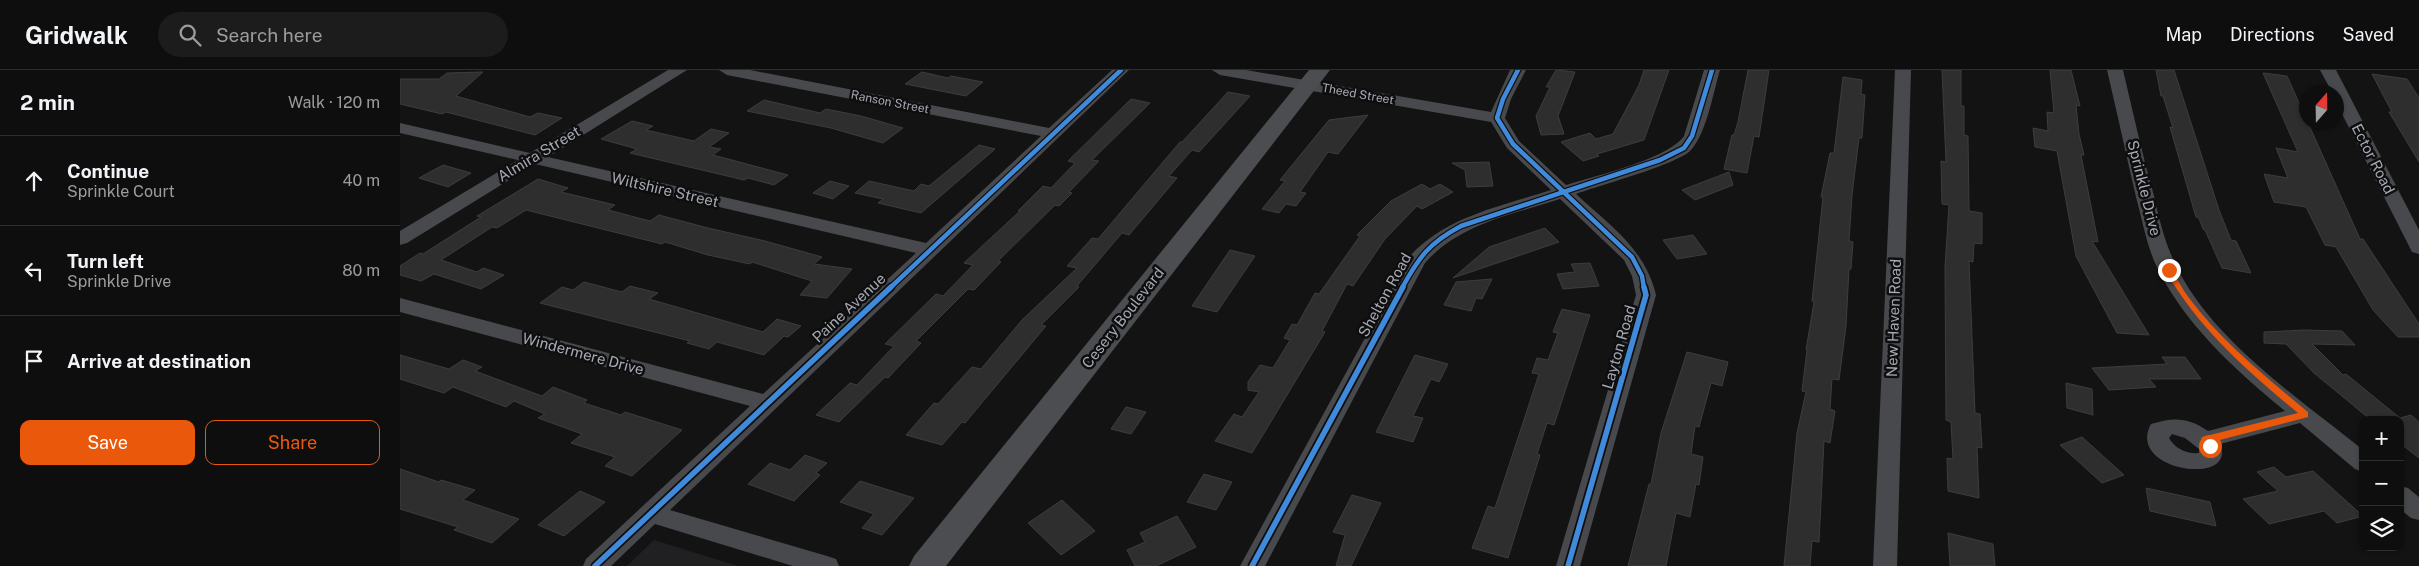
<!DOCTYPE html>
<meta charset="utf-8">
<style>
:root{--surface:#0e0e0f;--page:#1c1c1d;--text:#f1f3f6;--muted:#9b9c9e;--line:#2e2e2f;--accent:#ea580c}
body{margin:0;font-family:"Public Sans",sans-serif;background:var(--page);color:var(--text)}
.controls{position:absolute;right:15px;bottom:15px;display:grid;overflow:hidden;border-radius:10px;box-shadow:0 1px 4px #0004}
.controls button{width:45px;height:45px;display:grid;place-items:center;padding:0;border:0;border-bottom:1px solid var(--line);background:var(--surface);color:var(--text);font:25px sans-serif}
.compass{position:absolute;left:1899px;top:15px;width:45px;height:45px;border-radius:50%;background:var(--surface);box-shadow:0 1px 4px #0004;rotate:20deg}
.stop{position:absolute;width:15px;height:15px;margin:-11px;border:4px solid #ea580c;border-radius:50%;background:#fff}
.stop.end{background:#ea580c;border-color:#fff;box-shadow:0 1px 5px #0008}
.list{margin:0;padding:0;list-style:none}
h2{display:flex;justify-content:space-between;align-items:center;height:65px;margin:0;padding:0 20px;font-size:21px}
h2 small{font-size:16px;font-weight:400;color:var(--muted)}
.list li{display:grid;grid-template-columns:32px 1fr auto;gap:15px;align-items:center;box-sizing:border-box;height:90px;padding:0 20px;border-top:1px solid var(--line)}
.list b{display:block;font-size:19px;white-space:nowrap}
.list p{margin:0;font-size:16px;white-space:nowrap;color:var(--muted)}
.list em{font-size:16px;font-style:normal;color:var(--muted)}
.actions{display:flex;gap:10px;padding:15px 20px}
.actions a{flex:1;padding:11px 0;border:1px solid var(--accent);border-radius:10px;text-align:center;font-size:18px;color:var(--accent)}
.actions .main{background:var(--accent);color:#fff}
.icon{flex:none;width:28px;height:28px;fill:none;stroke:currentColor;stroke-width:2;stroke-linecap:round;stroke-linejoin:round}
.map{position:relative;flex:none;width:2019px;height:496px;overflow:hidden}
header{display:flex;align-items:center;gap:30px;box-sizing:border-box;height:70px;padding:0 25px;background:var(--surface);border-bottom:1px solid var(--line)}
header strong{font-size:24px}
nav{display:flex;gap:28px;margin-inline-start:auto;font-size:18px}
.search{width:350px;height:45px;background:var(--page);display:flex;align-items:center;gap:12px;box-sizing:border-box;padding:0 18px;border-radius:28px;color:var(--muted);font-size:19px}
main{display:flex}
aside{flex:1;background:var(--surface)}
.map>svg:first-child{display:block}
.built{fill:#202022}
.building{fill:#2e2e2f;stroke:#3c3d40}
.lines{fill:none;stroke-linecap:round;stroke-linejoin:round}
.minor{fill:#48494c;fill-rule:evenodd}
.secondary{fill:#4c4d50;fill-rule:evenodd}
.cycleway-far1-casing{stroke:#0e0e0f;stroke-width:7}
.cycleway-casing{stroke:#0e0e0f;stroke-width:9}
.cycleway-far1{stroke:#408adc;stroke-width:4.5}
.cycleway{stroke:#408adc;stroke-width:5.5}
.route{fill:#ea580c}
.labels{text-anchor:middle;stroke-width:5;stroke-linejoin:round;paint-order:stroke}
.far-street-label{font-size:12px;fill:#a6a9b3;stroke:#0e0e0f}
.street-label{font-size:15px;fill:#a6a9b3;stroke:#0e0e0f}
</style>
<header>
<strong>Gridwalk</strong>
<div class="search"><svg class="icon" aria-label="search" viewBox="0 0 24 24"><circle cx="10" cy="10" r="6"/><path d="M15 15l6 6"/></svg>Search here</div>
<nav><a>Map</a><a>Directions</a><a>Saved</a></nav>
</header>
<main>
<aside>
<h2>2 min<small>Walk · 120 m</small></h2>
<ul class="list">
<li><svg class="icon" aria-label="ahead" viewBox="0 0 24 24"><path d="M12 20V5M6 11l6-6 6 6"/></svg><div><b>Continue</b><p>Sprinkle Court</p></div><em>40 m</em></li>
<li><svg class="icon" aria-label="left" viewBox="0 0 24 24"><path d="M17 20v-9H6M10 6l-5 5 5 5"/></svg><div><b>Turn left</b><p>Sprinkle Drive</p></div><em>80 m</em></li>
<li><svg class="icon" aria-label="arrive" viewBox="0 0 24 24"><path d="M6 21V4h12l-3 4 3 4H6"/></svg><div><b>Arrive at destination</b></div></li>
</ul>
<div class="actions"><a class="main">Save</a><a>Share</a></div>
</aside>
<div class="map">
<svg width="2019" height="496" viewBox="0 0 2019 496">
<rect width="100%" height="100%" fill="#131314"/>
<path class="built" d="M254 470 338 496H227Z"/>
<g class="building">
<path d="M1156 0 1175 2 1158 46 1164 64 1141 65 1136 46 1150 17H1146Z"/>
<path d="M1244 0H1269L1244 70 1197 84 1199 86 1183 91 1161 72 1190 63 1196 69 1213 64 1239 15Z"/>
<path d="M1348 0H1369L1359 67 1354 66 1347 103 1324 99 1332 65H1334L1338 52Z"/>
<path d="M1542 0H1561V36H1564V65L1568 66 1569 141 1582 143V174L1574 173 1573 192 1569 191 1575 343 1580 344 1582 378 1577 377 1579 428 1548 421 1547 388 1553 389 1551 352 1546 350 1545 197 1549 135 1542 134 1541 91 1546 92Z"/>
<path d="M1650 0H1671L1680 36 1676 35 1679 64 1684 85H1681L1698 172 1692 171 1749 265 1717 263 1676 186 1657 81 1635 77 1633 58 1648 61 1647 42 1654 43Z"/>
<path d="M1756 0H1774L1819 140 1831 170 1836 171 1851 203 1822 198 1805 160 1803 159 1799 148 1796 147 1770 57 1773 58 1763 26H1761Z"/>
<path d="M83 2 56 26 130 47 138 43 162 48 135 65 46 42 42 44 0 34V9H39L47 3Z"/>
<path d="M522 2 548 8 551 6 583 12 566 26 505 14Z"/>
<path d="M1863 3 1887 6 1960 169H1963L2019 254V267H1998L1973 240 1936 177 1925 175 1906 137 1874 132 1864 104 1888 108 1876 78 1898 82Z"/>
<path d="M1972 4 2007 9 2019 28V92L1989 42H1992Z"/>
<path d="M1443 7 1462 10 1461 24 1465 25 1462 68H1459L1452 125 1449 171 1453 172 1451 199H1449L1446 256 1439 310 1432 309 1430 339 1435 341 1430 373 1424 371 1419 472 1412 471 1410 496H1384L1397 363 1406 322 1402 321 1407 280H1406L1414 232 1412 231 1423 127H1421L1430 83H1434Z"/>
<path d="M828 22 850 26 799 82 792 80 769 106 777 108 729 165 722 163 677 216 679 217 641 255 646 256 565 353 562 352 542 375 506 365 534 333 538 334 572 297 581 299 622 250 677 198 667 196 692 168 698 169 780 72H782Z"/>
<path d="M731 29 750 33 692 90 699 91 669 122 672 123 659 136 655 135 598 191 601 192 574 220 568 219 516 271 521 273 488 308 485 307 439 352 416 345 450 313 457 315 494 276 485 274 536 224 543 226 573 195 564 193 620 141H618L643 116 651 118 675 93 668 91Z"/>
<path d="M364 30 420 43 426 39 461 46 503 58 483 73 431 58 347 41Z"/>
<path d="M968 45 938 84 928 82 900 122 906 123 896 136 886 134 879 143 862 139 885 111 880 110 929 50Z"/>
<path d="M232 51 253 56 246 60 294 71 311 59 329 63 309 77 321 79 313 85 388 105 374 115 348 108 344 110 230 83 237 79 201 69Z"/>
<path d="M579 75 595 79 521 143 478 133 483 129 455 123 469 111 514 121 521 114 529 116Z"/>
<path d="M1089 92 1093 116 1067 117 1065 100 1052 93Z"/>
<path d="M43 95 71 103 48 117 19 108Z"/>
<path d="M1329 102 1333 115 1295 130 1282 120Z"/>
<path d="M138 109 168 118 161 122 215 135 208 140 250 151 259 145 308 158 365 171 422 187 414 194 452 199 427 228 400 225 412 211 352 192 350 194 308 185 265 172 262 174 126 140 97 158 92 157 41 190 77 202 83 198 104 205 81 219 34 204 21 211 0 205V196L20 183 23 184 81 147 77 146Z"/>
<path d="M430 111 449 116 433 129 413 123Z"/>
<path d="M1022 114 1030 119 1040 114 1053 122 1022 139 1017 136 985 169 953 216 947 214 922 261 925 262 852 383 815 371 834 344 842 347 859 322 848 320V312L860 295 873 298 890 270 884 268 892 254 897 255 915 223 919 224 960 166 957 165 991 131Z"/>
<path d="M1145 158 1159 172 1053 208 1089 177Z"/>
<path d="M1293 165 1307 184 1277 189 1263 170Z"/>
<path d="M830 180 855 186 817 242 792 236Z"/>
<path d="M1190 193 1199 216 1163 219 1157 204 1175 202 1171 194Z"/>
<path d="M1092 209 1082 229 1076 228 1071 241 1044 235 1056 212Z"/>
<path d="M184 212 222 222 230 216 258 223 249 229 363 262 377 249 401 256 388 267 384 266 364 285 317 272 309 279 287 273 290 271 140 233 162 217 173 220Z"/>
<path d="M1162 239 1190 245 1154 355 1147 353 1137 384 1140 385 1108 488 1072 478 1088 436 1095 438 1139 304 1132 303 1137 288 1148 290 1158 263 1153 262Z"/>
<path d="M1905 260 1942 261 1955 275 1912 274 1943 305 1946 304 2000 348 2011 345 2019 352V388L2000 373V350H1971L1914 303 1886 274 1864 273V262Z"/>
<path d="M1287 282 1328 292 1322 316 1311 313 1299 357 1295 356 1291 384 1303 387 1299 415 1296 414 1290 447 1276 443 1266 496H1228L1249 414H1251L1261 363Z"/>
<path d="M0 285 49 299 63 290 82 297 75 301 142 326 153 317 187 330 184 333 221 345 225 342 282 360 232 406 205 396 215 387 171 373 182 364 138 348 145 344 114 331 106 337 53 317 44 323 0 309Z"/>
<path d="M1015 285 1048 294 1039 312 1031 309 1013 346 1023 348 1013 372 976 362Z"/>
<path d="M1762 287H1785L1801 309H1749L1756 317 1709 320 1692 298 1767 294Z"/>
<path d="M1666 313 1692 319 1693 345 1667 338Z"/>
<path d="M726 337 746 342 731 364 711 359Z"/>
<path d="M1682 367 1724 405 1702 413 1660 375Z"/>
<path d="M405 385 427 393 416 403 420 405 394 431 348 414 370 393 390 400Z"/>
<path d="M1874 397 1886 407 1913 401 1963 446 1937 453 1924 441 1869 454 1843 429 1878 421 1857 402Z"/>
<path d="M0 399 39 412 41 410 75 420 63 430 119 449 92 473 54 460 58 457 0 439Z"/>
<path d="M804 404 832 412 816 440 787 432Z"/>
<path d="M460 411 514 428 482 465 462 458 474 444 440 432Z"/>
<path d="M1746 418 1810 432 1816 456 1750 441Z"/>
<path d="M180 421 205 432 164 466 138 455Z"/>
<path d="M952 425 981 433 951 496H936L945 465 933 462Z"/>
<path d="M662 430 695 461 661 485 628 453Z"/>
<path d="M777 446 796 477 756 496H735L727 480 745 472 740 463Z"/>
<path d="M1548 463 1593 474 1595 496H1550Z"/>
</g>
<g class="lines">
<g class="minor">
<path d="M268 0H287L148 87 526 173 641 66 327 5 319 0H350L649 58 712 0H729L270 440 427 486 436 489 439 496H393L255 454 211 496H183L186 489 350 336 0 242V228L363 324 516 183 135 94 7 173 0 175V161L118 90 0 63V53L130 83Z"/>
<path d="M812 0H846L1091 42 1110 0H1126L1111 29 1105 48 1119 71 1166 115C1195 106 1268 89 1284 66L1304 0H1320C1313 23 1307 62 1291 80 1279 94 1197 116 1176 124 1209 155 1245 178 1256 225L1180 496H1156L1236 225 1232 206 1224 190 1160 129C1114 144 1059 154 1025 193L865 496H840L1010 186C1046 146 1102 136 1151 120L1107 78 1091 52 820 5Z"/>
<path d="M1495 0H1511L1497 496H1473Z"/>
<path d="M1707 0H1723C1733 42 1742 84 1754 126 1759 148 1764 170 1774 191 1808 268 1899 328 1963 380V402L1955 399 1900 353 1820 374C1838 417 1725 401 1751 354 1773 347 1788 347 1808 361L1885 341C1835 300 1783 253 1755 193 1746 172 1742 149 1736 127 1726 85 1717 42 1707 0ZM1772 364 1785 368 1799 379V383C1787 384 1775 379 1769 368Z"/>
<path d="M1920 0H1936L2019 160V184L2012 182 2010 178 1936 32V22H1932Z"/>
<path d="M2000 416 2008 418 2019 427V450L2011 448 2000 439Z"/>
</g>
<path class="secondary" d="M909 0H930L546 496H509L514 486Z"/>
<defs>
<g id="cycleway-far1">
<path d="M1118 0 1103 29 1097 48 1113 74 1232 187 1242 206 1244 218"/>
<path d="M490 218 721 0"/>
<path d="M1002 218C1019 187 1029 173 1061 156L1260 90 1284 78 1292 66 1312 0"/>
</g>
<g id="cycleway">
<path d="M195 496 491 217"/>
<path d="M852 496 1003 217"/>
<path d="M1168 496 1246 225 1244 217"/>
</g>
</defs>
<use href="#cycleway-far1" class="cycleway-far1-casing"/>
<use href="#cycleway" class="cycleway-casing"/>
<use href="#cycleway-far1" class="cycleway-far1"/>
<use href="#cycleway" class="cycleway"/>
</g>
<path class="route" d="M1769 198 1771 199C1777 208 1782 219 1789 228 1822 272 1866 307 1908 342V347L1812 372 1815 376 1814 379H1807L1801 370 1802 367 1898 343C1846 300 1799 259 1765 200Z"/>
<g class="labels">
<g class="far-street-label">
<text transform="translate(958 24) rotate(10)" y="4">Theed Street</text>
<text transform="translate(490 32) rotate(11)" y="4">Ranson Street</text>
</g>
<g class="street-label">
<text transform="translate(139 84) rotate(-31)" y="5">Almira Street</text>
<text transform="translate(1973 89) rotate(63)" y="5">Ector Road</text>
<text transform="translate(1744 118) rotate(76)" y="5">Sprinkle Drive</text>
<text transform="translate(265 120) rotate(13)" y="5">Wiltshire Street</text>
<text transform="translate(985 225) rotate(-61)" y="5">Shelton Road</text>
<text transform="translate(449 238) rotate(-43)" y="5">Paine Avenue</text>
<text transform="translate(723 248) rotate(-52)" y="5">Cesery Boulevard</text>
<text transform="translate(1494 248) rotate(-88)" y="5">New Haven Road</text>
<text transform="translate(1219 277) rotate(-74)" y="5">Layton Road</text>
<text transform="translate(183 284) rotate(15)" y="5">Windermere Drive</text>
</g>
</g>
</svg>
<div class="controls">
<button>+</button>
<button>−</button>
<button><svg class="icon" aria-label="layers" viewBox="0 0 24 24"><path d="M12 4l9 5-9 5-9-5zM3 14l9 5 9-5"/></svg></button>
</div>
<svg class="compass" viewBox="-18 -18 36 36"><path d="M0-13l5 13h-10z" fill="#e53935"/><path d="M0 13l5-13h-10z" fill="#9b9c9e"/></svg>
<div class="stop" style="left:1810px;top:376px"></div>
<div class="stop end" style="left:1769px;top:200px"></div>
</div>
</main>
